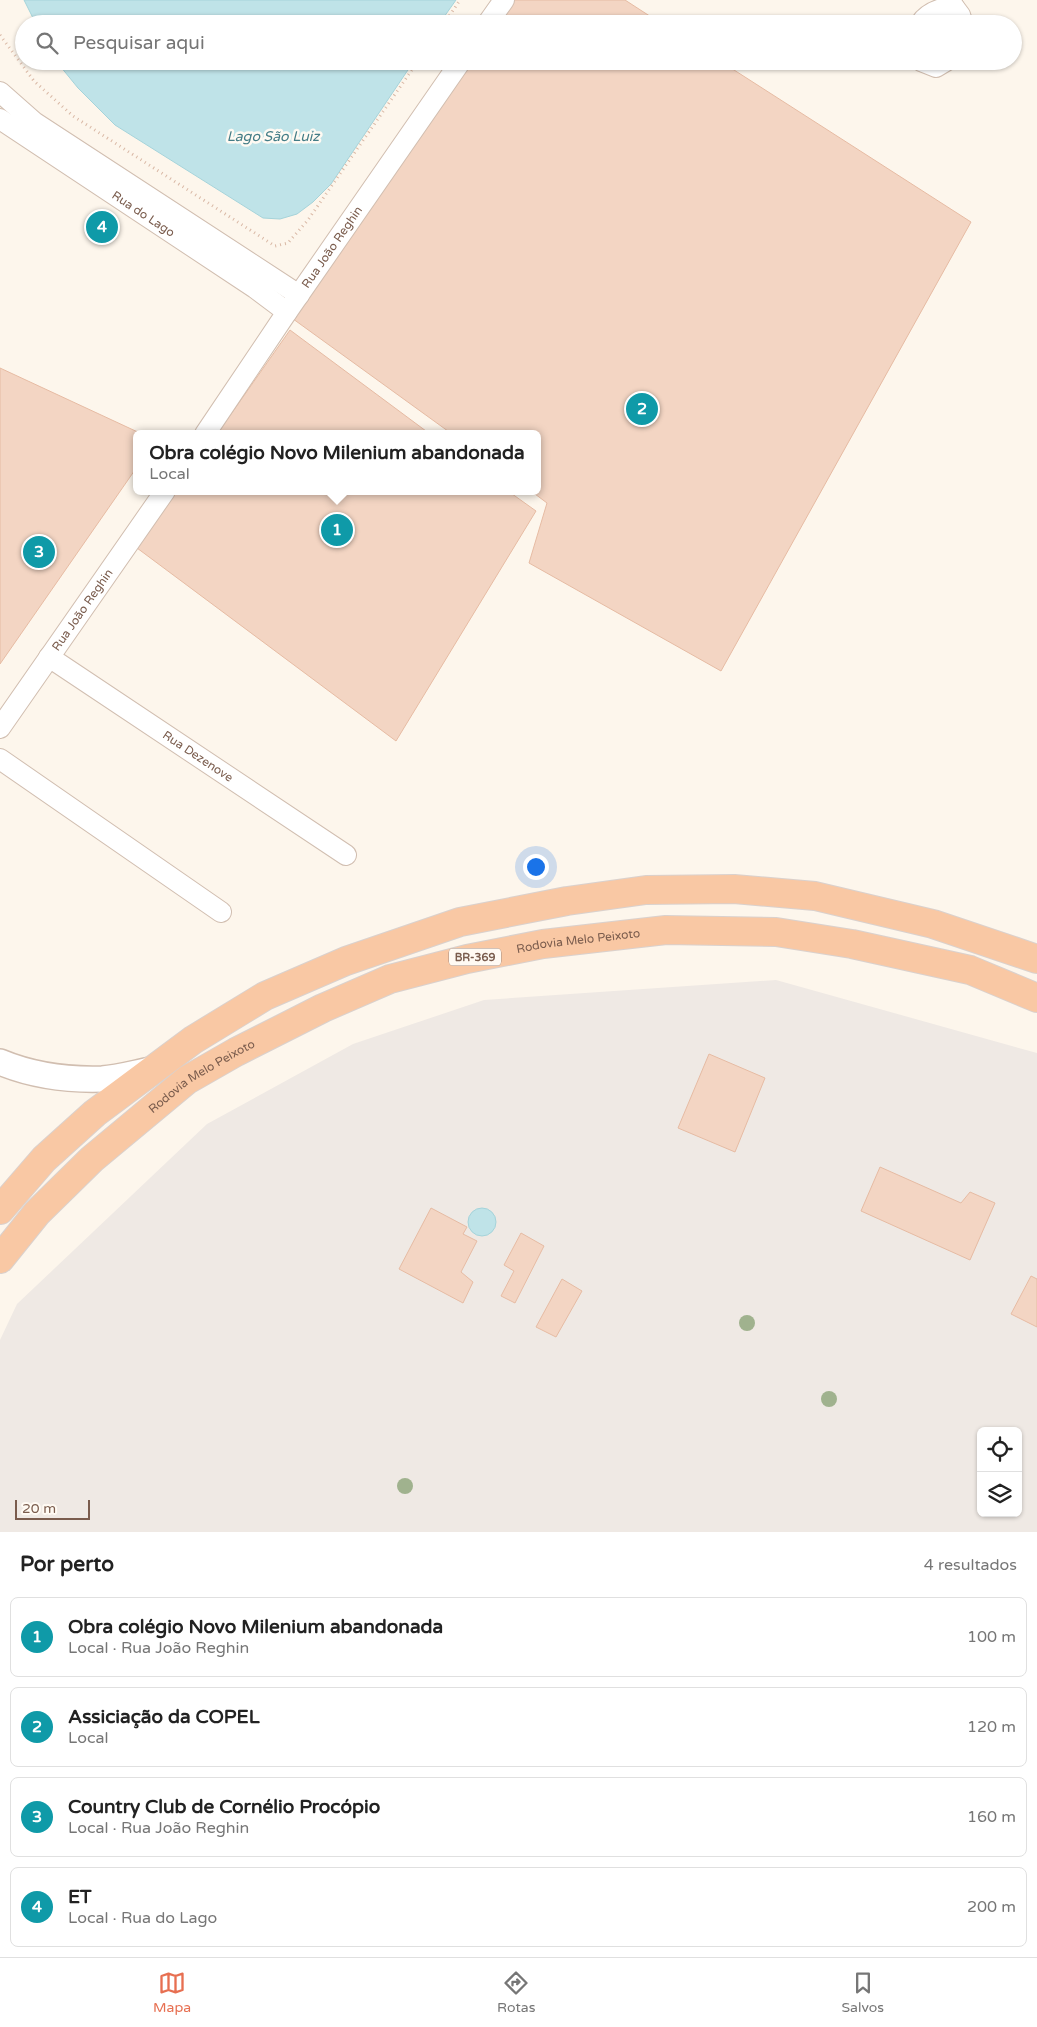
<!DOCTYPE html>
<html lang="pt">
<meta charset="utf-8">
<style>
:root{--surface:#fff;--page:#f6f6f6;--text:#222;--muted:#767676;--line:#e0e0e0;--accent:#e76f51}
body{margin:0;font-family:"Varela Round",sans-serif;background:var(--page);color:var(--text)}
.controls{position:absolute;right:15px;bottom:15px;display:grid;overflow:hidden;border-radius:8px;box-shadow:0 1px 4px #0004}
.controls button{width:45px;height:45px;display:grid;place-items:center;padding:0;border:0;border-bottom:1px solid var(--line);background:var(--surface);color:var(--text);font:25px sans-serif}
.scale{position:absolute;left:15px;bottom:12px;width:75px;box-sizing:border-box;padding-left:5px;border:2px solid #7a5c4d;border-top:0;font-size:14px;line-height:18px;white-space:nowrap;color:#7a5c4d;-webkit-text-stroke:4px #fffaf3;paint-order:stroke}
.you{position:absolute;left:535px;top:866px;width:18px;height:18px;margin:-12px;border:4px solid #fff;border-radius:50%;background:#1a73e8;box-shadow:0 0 0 8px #1a73e833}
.badge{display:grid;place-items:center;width:32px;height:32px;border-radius:50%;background:var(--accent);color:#fff;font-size:16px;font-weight:700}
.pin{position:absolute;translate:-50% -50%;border:2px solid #fff;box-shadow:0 1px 5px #0006}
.popup{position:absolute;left:133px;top:430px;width:408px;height:65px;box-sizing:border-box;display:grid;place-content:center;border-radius:8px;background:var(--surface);filter:drop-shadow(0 1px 4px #0005);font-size:16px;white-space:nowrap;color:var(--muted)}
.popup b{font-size:19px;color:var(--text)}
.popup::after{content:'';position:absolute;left:50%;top:100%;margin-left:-10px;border:10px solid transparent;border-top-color:var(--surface)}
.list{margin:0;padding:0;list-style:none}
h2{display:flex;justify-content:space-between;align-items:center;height:65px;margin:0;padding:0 20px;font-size:21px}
h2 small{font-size:16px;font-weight:400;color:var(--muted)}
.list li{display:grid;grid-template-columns:32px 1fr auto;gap:15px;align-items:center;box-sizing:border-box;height:80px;margin:0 10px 10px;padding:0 10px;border:1px solid var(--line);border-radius:8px}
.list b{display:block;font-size:19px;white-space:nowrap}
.list p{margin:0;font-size:16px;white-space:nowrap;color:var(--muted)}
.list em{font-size:16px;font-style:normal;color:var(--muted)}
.icon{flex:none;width:28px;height:28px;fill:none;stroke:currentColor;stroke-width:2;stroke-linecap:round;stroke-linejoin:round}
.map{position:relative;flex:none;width:1037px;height:1532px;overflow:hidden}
.search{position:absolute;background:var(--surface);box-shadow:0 1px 4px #0004;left:15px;right:15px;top:15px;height:55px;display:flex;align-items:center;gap:12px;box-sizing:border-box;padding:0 18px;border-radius:28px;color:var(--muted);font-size:19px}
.sheet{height:425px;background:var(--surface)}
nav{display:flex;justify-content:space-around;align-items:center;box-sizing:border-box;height:70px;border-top:1px solid var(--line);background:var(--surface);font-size:14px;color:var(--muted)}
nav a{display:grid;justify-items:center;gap:2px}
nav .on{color:var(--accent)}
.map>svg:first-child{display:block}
.industrial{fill:#efe9e4;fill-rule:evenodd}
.water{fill:#bfe3e8;stroke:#a5d3da}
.building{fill:#f3d5c3;stroke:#e6bba3}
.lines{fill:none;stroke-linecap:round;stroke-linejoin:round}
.minor-casing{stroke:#d1beb0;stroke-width:22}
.tertiary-casing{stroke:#d1beb0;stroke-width:28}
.trunk-casing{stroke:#dad1cd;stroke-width:30}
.path{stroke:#d9b8a5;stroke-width:3;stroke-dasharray:1 4;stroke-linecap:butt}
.minor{stroke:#fff;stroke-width:20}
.tertiary{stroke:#fff;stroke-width:25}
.trunk{stroke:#f9c8a4;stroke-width:28}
.tree{fill:#a0b28e}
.labels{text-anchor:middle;stroke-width:5;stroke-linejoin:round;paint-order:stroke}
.shield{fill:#fffaf3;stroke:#a28b7f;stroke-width:1}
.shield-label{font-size:11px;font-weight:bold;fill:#7a5c4d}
.street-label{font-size:12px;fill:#7a5c4d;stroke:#fffaf3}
.water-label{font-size:14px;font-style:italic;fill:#437c86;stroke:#fffaf3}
</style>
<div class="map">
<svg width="1037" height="1532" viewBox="0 0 1037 1532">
<rect width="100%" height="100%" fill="#fdf6ec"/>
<path class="industrial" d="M776 980 1037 1053V1532H0V1340L17 1304 207 1124 353 1044 484 1000ZM981 1431H1018V1513H981Z"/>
<g class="water">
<path d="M24 0H456L439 24H36Z"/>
<path d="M56 61H414L331 184 313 202 297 214 280 219 263 218 115 125 78 88Z"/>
<circle cx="482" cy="1222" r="14"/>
</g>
<g class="building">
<path d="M510 0H625L662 24H494Z"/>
<path d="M467 61H720L971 222 721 671 529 563 547 503 531 491H537V434H452L289 316Z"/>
<path d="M290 330 430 434H217Z"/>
<path d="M0 368 142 434H137V467L0 664Z"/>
<path d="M177 491H508L536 511 396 741 137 548Z"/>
<path d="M709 1054 765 1078 735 1152 678 1128Z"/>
<path d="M880 1167 961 1203 970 1192 995 1203 970 1260 861 1211Z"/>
<path d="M431 1208 467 1227 463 1234 477 1241 461 1272 473 1282 463 1303 399 1269Z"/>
<path d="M521 1233 544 1246 515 1303 501 1296 514 1271 504 1265Z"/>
<path d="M1031 1276 1037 1279V1327L1011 1314Z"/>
<path d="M562 1279 582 1291 556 1337 536 1327Z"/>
</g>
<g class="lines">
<defs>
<g id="minor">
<path d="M954 7 960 15 963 24"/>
<path d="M487 24 504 0"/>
<path d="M920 24C928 12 940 8 954 7"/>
<path d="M921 61 936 67 946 61"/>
<path d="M0 92 34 122 299 295"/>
<path id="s1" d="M0 119 255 288 287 312"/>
<path id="s2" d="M205 434 287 312 461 61"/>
<path id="s3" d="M49 657 346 855"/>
<path id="s4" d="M0 728 165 491"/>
<path d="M0 759 221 912"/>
</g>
<path id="tertiary" d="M0 1062C31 1075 68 1080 102 1079 118 1078 135 1073 151 1070"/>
<g id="trunk">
<path d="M0 1210 44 1159 95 1113 193 1040 265 996 346 961 460 922 567 901 646 890 734 889 815 896 933 924 1037 959"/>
<path id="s5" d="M0 1259 37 1213 92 1159 187 1080 236 1052 323 1008 390 979 467 959 543 944 666 930 776 932 852 944 970 970 1037 998"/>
</g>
</defs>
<use href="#minor" class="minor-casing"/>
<use href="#tertiary" class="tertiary-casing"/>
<use href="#trunk" class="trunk-casing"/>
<g class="path">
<path d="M444 24 460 0"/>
<path d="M0 35 34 81 73 116 275 246 288 243 308 220 418 61"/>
</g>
<use href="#minor" class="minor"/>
<use href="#tertiary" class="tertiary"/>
<use href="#trunk" class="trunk"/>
</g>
<g class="tree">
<circle cx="747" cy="1323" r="8"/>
<circle cx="829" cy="1399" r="8"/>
<circle cx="405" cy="1486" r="8"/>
</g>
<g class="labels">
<rect class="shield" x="449" y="948.5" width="52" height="17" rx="4"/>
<g class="shield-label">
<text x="475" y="961">BR-369</text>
</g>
<g class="street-label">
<text dy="4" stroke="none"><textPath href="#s1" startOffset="172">Rua do Lago</textPath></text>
<text dy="4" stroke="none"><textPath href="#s2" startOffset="226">Rua João Reghin</textPath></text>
<text dy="4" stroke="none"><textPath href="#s4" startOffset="144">Rua João Reghin</textPath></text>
<text dy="4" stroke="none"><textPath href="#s3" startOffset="179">Rua Dezenove</textPath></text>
<text dy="4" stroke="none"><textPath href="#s5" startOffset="679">Rodovia Melo Peixoto</textPath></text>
<text dy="4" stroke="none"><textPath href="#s5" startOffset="274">Rodovia Melo Peixoto</textPath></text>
</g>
<g class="water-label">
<text x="273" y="141">Lago São Luiz</text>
</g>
</g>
</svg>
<div class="controls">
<button><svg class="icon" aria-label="locate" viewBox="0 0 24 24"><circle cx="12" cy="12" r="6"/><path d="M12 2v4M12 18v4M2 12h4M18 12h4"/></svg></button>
<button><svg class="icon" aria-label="layers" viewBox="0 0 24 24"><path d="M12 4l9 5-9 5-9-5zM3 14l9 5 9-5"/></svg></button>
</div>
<div class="scale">20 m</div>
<div class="you"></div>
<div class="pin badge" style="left:337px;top:530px;background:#0f9aa8">1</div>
<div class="popup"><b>Obra colégio Novo Milenium abandonada</b>Local</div>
<div class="pin badge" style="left:642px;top:409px;background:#0f9aa8">2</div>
<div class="pin badge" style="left:39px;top:552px;background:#0f9aa8">3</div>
<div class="pin badge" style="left:102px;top:227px;background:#0f9aa8">4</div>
<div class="search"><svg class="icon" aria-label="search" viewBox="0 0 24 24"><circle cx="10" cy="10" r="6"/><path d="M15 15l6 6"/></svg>Pesquisar aqui</div>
</div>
<section class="sheet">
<h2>Por perto<small>4 resultados</small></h2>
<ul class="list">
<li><span class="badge" style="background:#0f9aa8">1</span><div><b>Obra colégio Novo Milenium abandonada</b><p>Local · Rua João Reghin</p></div><em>100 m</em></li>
<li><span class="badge" style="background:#0f9aa8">2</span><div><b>Assiciação da COPEL</b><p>Local</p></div><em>120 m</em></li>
<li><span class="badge" style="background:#0f9aa8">3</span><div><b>Country Club de Cornélio Procópio</b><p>Local · Rua João Reghin</p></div><em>160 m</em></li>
<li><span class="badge" style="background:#0f9aa8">4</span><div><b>ET</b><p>Local · Rua do Lago</p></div><em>200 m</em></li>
</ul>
</section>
<nav>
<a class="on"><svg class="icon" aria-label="map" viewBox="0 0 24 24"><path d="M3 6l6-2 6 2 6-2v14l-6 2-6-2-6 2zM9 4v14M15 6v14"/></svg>Mapa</a>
<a><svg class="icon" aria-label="directions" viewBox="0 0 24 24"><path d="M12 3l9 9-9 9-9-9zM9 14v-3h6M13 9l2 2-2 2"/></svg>Rotas</a>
<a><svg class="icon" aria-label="saved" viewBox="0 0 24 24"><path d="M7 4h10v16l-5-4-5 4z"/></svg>Salvos</a>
</nav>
